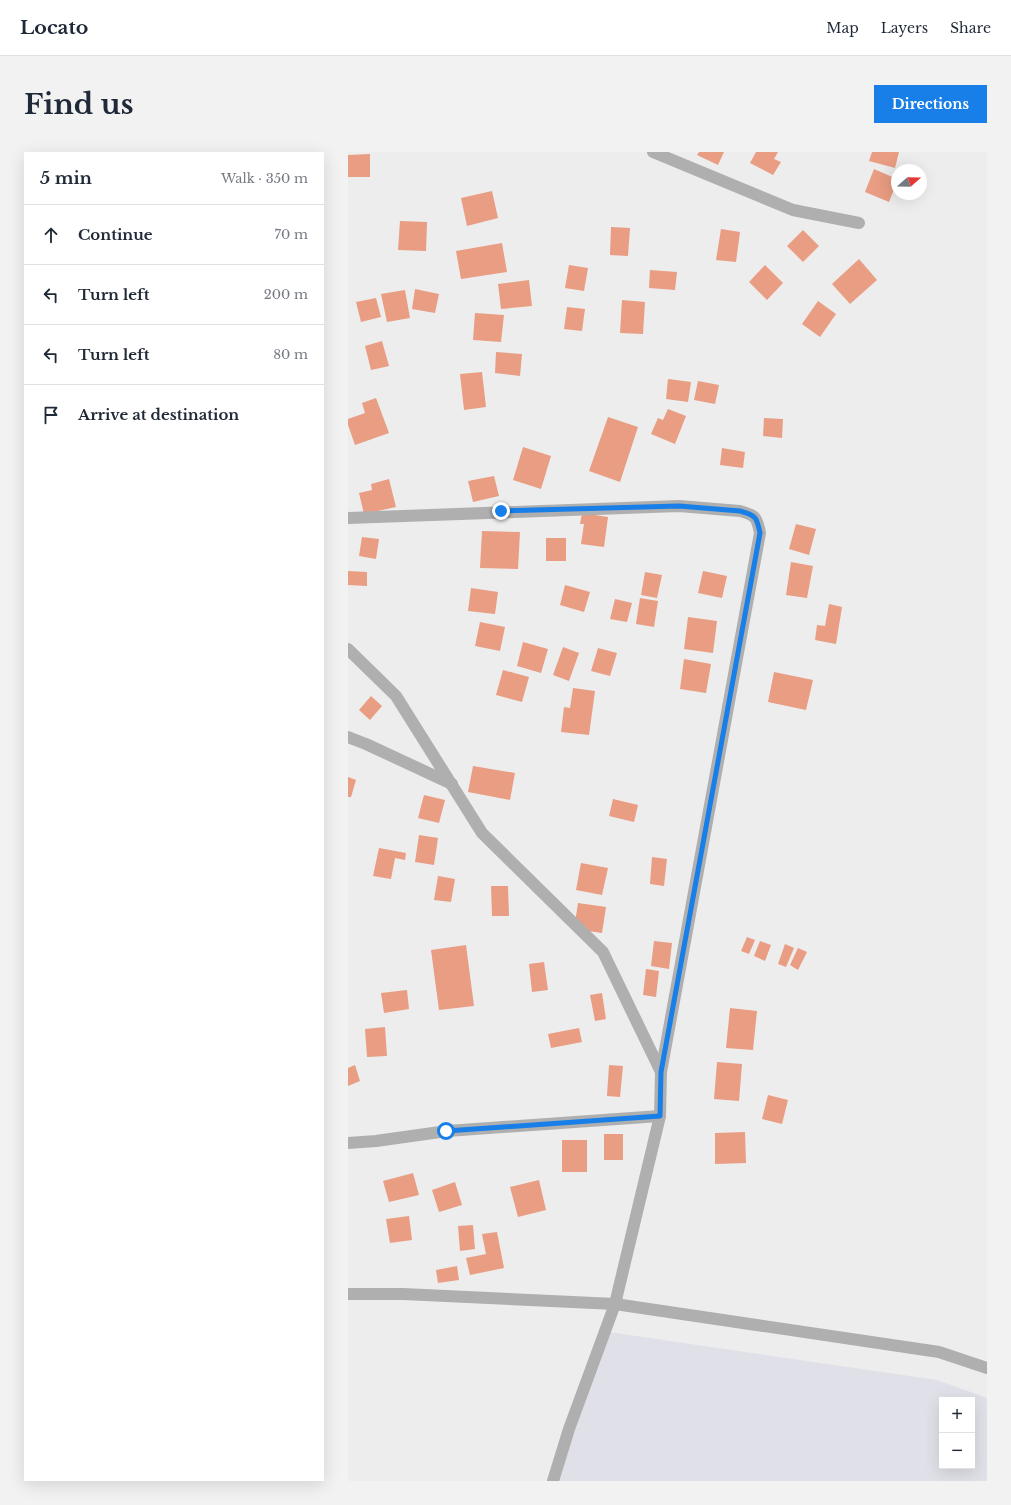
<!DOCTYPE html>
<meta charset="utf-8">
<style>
:root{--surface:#fff;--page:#f2f2f3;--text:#1f2937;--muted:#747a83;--line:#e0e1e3;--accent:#177fe7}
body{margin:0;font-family:"Libre Baskerville",serif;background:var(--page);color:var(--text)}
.controls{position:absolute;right:12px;bottom:12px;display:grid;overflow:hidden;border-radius:0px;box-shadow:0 4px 16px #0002}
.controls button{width:36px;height:36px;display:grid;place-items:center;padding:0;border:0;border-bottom:1px solid var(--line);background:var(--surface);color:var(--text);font:20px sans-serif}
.compass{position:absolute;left:543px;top:12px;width:36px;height:36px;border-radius:50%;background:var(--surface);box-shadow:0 4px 16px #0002;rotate:70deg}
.stop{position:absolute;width:12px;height:12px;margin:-9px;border:3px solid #177fe7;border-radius:50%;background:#fff}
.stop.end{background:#177fe7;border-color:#fff;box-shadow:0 1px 4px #0008}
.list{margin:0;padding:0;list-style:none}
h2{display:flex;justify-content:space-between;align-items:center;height:52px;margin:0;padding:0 16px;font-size:17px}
h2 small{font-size:13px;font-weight:400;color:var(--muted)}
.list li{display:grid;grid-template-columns:26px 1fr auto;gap:12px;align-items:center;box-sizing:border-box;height:60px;padding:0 16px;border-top:1px solid var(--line)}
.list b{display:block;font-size:15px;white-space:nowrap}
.list em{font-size:13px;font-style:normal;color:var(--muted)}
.icon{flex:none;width:22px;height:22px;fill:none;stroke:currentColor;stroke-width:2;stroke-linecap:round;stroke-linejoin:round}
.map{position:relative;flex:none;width:639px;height:1329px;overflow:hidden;border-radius:0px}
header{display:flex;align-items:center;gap:24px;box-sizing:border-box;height:56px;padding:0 20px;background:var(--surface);border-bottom:1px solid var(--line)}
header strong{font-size:19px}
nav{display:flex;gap:22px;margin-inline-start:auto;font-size:14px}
.intro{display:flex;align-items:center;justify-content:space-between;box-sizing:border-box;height:96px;padding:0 24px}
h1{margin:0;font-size:28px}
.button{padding:10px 18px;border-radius:0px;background:var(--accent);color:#fff;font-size:14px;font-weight:700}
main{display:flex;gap:24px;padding:0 24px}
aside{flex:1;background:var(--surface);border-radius:0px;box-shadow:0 4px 16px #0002}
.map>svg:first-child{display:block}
.built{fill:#e0e1e8;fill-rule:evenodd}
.building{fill:#e99d82}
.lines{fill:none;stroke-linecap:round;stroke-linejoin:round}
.minor{stroke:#b0afaf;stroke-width:12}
.route{stroke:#177fe7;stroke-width:5}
</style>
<header>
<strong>Locato</strong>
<nav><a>Map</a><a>Layers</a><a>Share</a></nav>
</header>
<div class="intro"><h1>Find us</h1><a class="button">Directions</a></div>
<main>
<aside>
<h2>5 min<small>Walk · 350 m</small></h2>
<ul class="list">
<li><svg class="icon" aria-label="ahead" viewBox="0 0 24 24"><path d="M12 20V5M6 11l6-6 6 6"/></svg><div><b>Continue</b></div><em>70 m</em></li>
<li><svg class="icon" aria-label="left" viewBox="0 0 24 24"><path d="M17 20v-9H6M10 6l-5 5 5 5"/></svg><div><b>Turn left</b></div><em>200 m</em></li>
<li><svg class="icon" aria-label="left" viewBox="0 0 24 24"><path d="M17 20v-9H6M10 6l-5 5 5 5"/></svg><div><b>Turn left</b></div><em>80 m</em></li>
<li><svg class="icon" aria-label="arrive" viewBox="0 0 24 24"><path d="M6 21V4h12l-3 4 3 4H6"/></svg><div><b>Arrive at destination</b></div></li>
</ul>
</aside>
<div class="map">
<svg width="639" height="1329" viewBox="0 0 639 1329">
<rect width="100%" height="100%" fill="#ededee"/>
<path class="built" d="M261 1180 589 1228 639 1246V1329H209ZM594 1248H624V1314H594Z"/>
<g class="building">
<path d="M351 0H376L370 13 349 3Z"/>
<path d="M408 0H430L426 7 433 10 425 23 402 11Z"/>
<path d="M524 0H551L547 16 521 9Z"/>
<path d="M22 2V25H0V3Z"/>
<path d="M526 17 549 27V30L541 50 517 40Z"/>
<path d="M144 39 150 66 119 74 113 46Z"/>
<path d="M52 69 79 70 78 99 50 98Z"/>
<path d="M263 75 282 76 280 104 262 103Z"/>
<path d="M373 77 392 80 388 110 368 108Z"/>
<path d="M455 78 471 94 455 110 439 94Z"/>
<path d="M154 91 159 120 113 127 108 99Z"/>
<path d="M511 107 529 128 502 152 484 132Z"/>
<path d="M221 113 240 116 236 139 217 136Z"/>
<path d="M417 113 435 131 419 148 401 130Z"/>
<path d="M302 118 329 120 327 138 301 136Z"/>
<path d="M181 128 184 154 153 157 150 132Z"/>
<path d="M67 137 91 142 87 161 64 157Z"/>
<path d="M57 138 62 166 39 170 33 142Z"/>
<path d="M28 146 33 165 13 170 8 150Z"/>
<path d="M274 148 297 150 295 182 272 181Z"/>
<path d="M470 149 488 162 472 185 454 172Z"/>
<path d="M219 155 237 157 234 179 216 177Z"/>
<path d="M127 161 156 163 153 190 125 188Z"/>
<path d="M34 189 41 214 23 218 17 194Z"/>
<path d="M148 200 174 202 172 224 147 221Z"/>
<path d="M134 220 138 255 116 258 112 222Z"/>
<path d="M320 227 343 230 340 250 318 247Z"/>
<path d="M350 229 371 233 367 252 346 248Z"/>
<path d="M28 246 41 281 7 293 0 273V267L17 261 14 251Z"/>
<path d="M320 257 338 264 327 292 303 282 310 266 315 268Z"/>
<path d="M260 265 290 275 272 330 241 319Z"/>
<path d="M416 266 435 267 434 286 415 284Z"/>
<path d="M175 295 203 304 193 337 165 328Z"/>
<path d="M374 296 397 300 395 316 372 313Z"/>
<path d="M146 324 151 344 125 350 120 329Z"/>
<path d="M41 327 48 355 16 362 11 341 24 338 23 332Z"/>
<path d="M234 361 260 365 256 395 233 392 236 372H232Z"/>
<path d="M448 372 468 377 461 403 441 397Z"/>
<path d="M134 379 172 380 170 417 132 416Z"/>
<path d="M14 385 31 387 28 407 11 404Z"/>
<rect x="198" y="386" width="20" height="23"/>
<path d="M443 410 465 414 459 446 438 443Z"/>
<path d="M0 419 19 420V434L0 433Z"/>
<path d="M355 419 379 424 374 446 350 441Z"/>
<path d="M297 420 314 423 309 446 293 443Z"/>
<path d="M217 433 242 440 236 460 212 453Z"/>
<path d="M123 436 150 440 147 462 120 459Z"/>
<path d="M292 446 310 449 306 475 288 472Z"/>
<path d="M267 447 284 451 279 470 262 467Z"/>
<path d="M481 452 494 455 488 492 467 488 469 473 477 474Z"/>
<path d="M340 465 369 469 365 501 336 497Z"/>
<path d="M132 470 157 475 152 499 127 494Z"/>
<path d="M175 490 200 497 193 521 169 514Z"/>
<path d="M215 495 231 501 221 529 205 523Z"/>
<path d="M250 496 269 501 262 524 243 519Z"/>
<path d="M336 507 363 512 358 541 332 537Z"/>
<path d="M155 518 181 525 174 550 148 543Z"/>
<path d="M426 520 465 528 458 558 420 550Z"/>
<path d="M225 536 247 539 241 583 213 580 216 555 222 556Z"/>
<path d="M23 544 34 554 22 568 11 558Z"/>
<path d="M125 614 167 621 162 648 120 640Z"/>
<path d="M0 625 8 628 3 645H0Z"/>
<path d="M76 643 97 648 91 671 70 666Z"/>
<path d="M265 647 290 653 286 670 261 664Z"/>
<path d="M71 683 90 686 86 713 67 710Z"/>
<path d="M31 696 58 701 57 708 47 706 43 727 25 724Z"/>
<path d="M304 705 319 707 316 734 302 732Z"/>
<path d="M233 711 260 716 254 743 228 738Z"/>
<path d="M90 724 107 727 103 750 86 748Z"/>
<path d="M143 734H160L161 764H144Z"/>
<path d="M230 751 258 755 254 781 226 777Z"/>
<path d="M399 785 407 788 401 802 393 799Z"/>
<path d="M306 789 324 791 321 817 303 814Z"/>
<path d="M412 789 423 793 417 809 406 804Z"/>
<path d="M437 792 446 796 438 815 430 812Z"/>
<path d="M118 793 126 854 91 858 83 798Z"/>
<path d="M450 796 459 800 450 818 442 813Z"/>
<path d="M196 810 200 838 184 840 181 812Z"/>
<path d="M298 817 311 819 308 845 295 843Z"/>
<path d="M59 838 61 857 36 861 33 841Z"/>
<path d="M254 841 258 867 247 869 242 843Z"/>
<path d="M382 856 409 859 405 898 378 896Z"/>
<path d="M37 875 39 904 19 905 17 877Z"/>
<path d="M231 876 234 890 203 896 200 882Z"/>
<path d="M369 910 394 912 391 949 366 947Z"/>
<path d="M7 913 12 929 0 934V916Z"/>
<path d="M261 913 275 914 272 945 259 944Z"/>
<path d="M420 943 440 948 434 972 414 967Z"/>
<path d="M397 980 398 1011 367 1012V981Z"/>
<rect x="256" y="982" width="19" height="26"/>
<rect x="214" y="988" width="25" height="32"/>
<path d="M65 1021 71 1043 41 1050 35 1029Z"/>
<path d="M191 1028 198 1058 170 1065 162 1035Z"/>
<path d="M107 1030 114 1053 91 1060 84 1038Z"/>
<path d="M61 1064 64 1088 42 1091 38 1067Z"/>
<path d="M125 1073 127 1097 112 1099 110 1074Z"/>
<path d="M149 1080 156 1116 122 1123 118 1106 138 1102 134 1082Z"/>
<path d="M109 1114 111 1128 90 1131 88 1118Z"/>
</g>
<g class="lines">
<g class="minor">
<path d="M305 0 445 58 511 71"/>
<path d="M0 366 331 354 392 359C408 363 409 366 412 381L313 920 312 964 267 1152 221 1277 205 1329"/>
<path d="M0 497 48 544 134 681 255 800 313 920"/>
<path d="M0 585 18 592 104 632"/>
<path d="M0 991 28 989 99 979 312 964"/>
<path d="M0 1142H55L267 1152 591 1200 639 1216"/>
</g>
</g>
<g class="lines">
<path class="route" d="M98 979 312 964 313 920 412 381C409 366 408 363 392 359L331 354 153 359"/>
</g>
</svg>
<div class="controls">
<button>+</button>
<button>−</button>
</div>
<svg class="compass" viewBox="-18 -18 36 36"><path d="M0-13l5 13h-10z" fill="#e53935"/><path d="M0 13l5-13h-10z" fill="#747a83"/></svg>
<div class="stop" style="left:98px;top:979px"></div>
<div class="stop end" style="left:153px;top:359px"></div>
</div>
</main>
